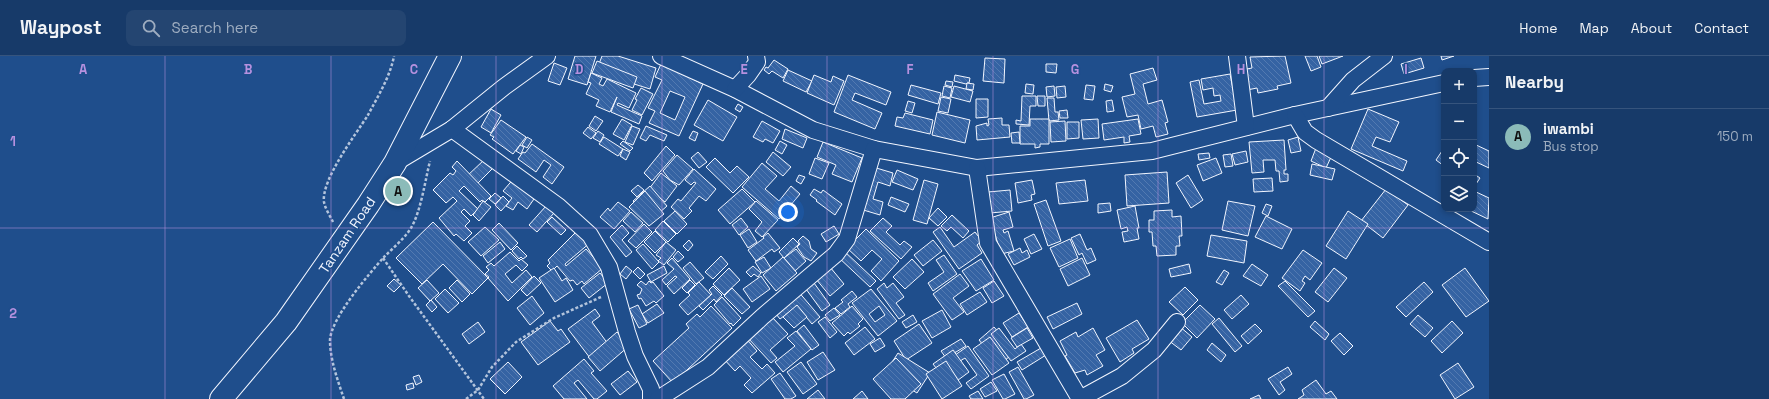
<!DOCTYPE html>
<meta charset="utf-8">
<style>
:root{--surface:#173a69;--page:#244571;--text:#f1f3f6;--muted:#9eadc0;--line:#36547d;--accent:#8bbbb9}
body{margin:0;font-family:"Space Grotesk",sans-serif;background:var(--page);color:var(--text)}
.controls{position:absolute;right:12px;top:12px;display:grid;overflow:hidden;border-radius:8px;box-shadow:0 2px 6px #0003}
.controls button{width:36px;height:36px;display:grid;place-items:center;padding:0;border:0;border-bottom:1px solid var(--line);background:var(--surface);color:var(--text);font:20px sans-serif}
.you{position:absolute;left:788px;top:156px;width:14px;height:14px;margin:-10px;border:3px solid #fff;border-radius:50%;background:#1a73e8;box-shadow:0 0 0 6px #1a73e833}
.badge{display:grid;place-items:center;width:26px;height:26px;border-radius:50%;background:var(--accent);color:#111;font-size:13px;font-weight:700}
.pin{position:absolute;translate:-50% -50%;border:2px solid #fff;box-shadow:0 1px 4px #0006}
.list{margin:0;padding:0;list-style:none}
h2{display:flex;justify-content:space-between;align-items:center;height:52px;margin:0;padding:0 16px;font-size:17px}
h2 small{font-size:13px;font-weight:400;color:var(--muted)}
.list li{display:grid;grid-template-columns:26px 1fr auto;gap:12px;align-items:center;box-sizing:border-box;height:56px;padding:0 16px;border-top:1px solid var(--line)}
.list b{display:block;font-size:15px;white-space:nowrap}
.list p{margin:0;font-size:13px;white-space:nowrap;color:var(--muted)}
.list em{font-size:13px;font-style:normal;color:var(--muted)}
.icon{flex:none;width:22px;height:22px;fill:none;stroke:currentColor;stroke-width:2;stroke-linecap:round;stroke-linejoin:round}
.map{position:relative;flex:none;width:1489px;height:343px;overflow:hidden}
header{display:flex;align-items:center;gap:24px;box-sizing:border-box;height:56px;padding:0 20px;background:var(--surface);border-bottom:1px solid var(--line)}
header strong{font-size:19px}
nav{display:flex;gap:22px;margin-inline-start:auto;font-size:14px}
.search{width:280px;height:36px;background:var(--page);display:flex;align-items:center;gap:10px;box-sizing:border-box;padding:0 14px;border-radius:8px;color:var(--muted);font-size:15px}
main{display:flex}
aside{flex:1;background:var(--surface)}
.map>svg:first-child{display:block}
.building{fill:url(#building-back-hatch);stroke:#f2f6ff;fill-rule:evenodd}
.lines{fill:none;stroke-linecap:round;stroke-linejoin:round}
.street-casing{stroke:#f2f6ff;stroke-width:18}
.highway-casing{stroke:#f2f6ff;stroke-width:24}
.path{stroke:#b3c4dc;stroke-width:2.5;stroke-dasharray:3 2;stroke-linecap:butt}
.street{stroke:#1f4e8c;stroke-width:16}
.highway{stroke:#1f4e8c;stroke-width:22}
.grid{fill:none;stroke:#b691df;stroke-width:1;stroke-opacity:0.55}
.labels{text-anchor:middle;stroke-width:3;stroke-linejoin:round;paint-order:stroke}
.street-label{font-size:14px;fill:#f2f6ff;stroke:#1f4e8c}
.grid-label{font-size:13px;text-anchor:middle;font-weight:bold;fill:#b691df;stroke:#1f4e8c;stroke-width:3;stroke-linejoin:round;paint-order:stroke}
</style>
<header>
<strong>Waypost</strong>
<div class="search"><svg class="icon" aria-label="search" viewBox="0 0 24 24"><circle cx="10" cy="10" r="6"/><path d="M15 15l6 6"/></svg>Search here</div>
<nav><a>Home</a><a>Map</a><a>About</a><a>Contact</a></nav>
</header>
<main>
<div class="map">
<svg width="1489" height="343" viewBox="0 0 1489 343">
<defs>
<pattern id="building-back-hatch" width="6" height="6" patternUnits="userSpaceOnUse"><rect width="6" height="6" fill="#3563a3"/><path d="M-1 5l2 2M0 0l6 6M5-1l2 2" fill="none" stroke="#537ab1"/></pattern>
</defs>
<rect width="100%" height="100%" fill="#1f4e8c"/>
<g class="building">
<path d="M575 0H596L587 29 568 23Z"/>
<path d="M602 0H618L656 12 650 33 596 16Z"/>
<path d="M1285 0 1291 27 1277 30 1278 33 1258 37 1257 32 1247 34 1242 14 1252 12 1250 1Z"/>
<path d="M1305 0H1317L1321 11 1311 15Z"/>
<path d="M1319 0H1343L1322 8Z"/>
<path d="M1441 0H1454L1442 4Z"/>
<path d="M985 2 1005 3 1004 27 983 25Z"/>
<path d="M1421 2 1424 12 1404 18 1401 8Z"/>
<path d="M774 4 788 13 783 22 772 15 769 18 764 14 766 11 768 12Z"/>
<path d="M597 5 637 21 633 32 592 17Z"/>
<path d="M554 7 567 12 560 29 548 25Z"/>
<path d="M661 8 703 28 679 80 649 67 655 55 648 52 662 24 655 21ZM670 35 685 41 675 64 660 57Z"/>
<path d="M1046 8H1057L1056 17 1046 16Z"/>
<path d="M1153 12 1157 24 1143 28 1148 48 1162 44 1168 66 1165 67 1168 78 1156 81 1153 70 1141 73 1138 59 1127 61 1122 41 1135 38 1130 18Z"/>
<path d="M788 14 812 25 806 36 783 25Z"/>
<path d="M591 17 602 22 599 28 603 30 607 23 636 37 629 52 618 47 617 49 642 60 639 68 611 56 617 41 610 56 596 50 599 44 586 38 591 27 588 26Z"/>
<path d="M1230 18 1237 54 1197 61 1190 26 1199 24 1204 48 1221 45 1220 39 1214 40 1213 32 1203 34 1201 23Z"/>
<path d="M814 19 831 26 833 20 844 25 834 49 807 37Z"/>
<path d="M848 19 891 36 886 49 855 37 852 44 882 57 875 73 834 56Z"/>
<path d="M955 19 970 22 969 27H967L966 28 954 25Z"/>
<path d="M946 25 953 26 952 31 945 29Z"/>
<path d="M967 27 974 28 973 34 966 33Z"/>
<path d="M1026 28 1034 29 1033 38 1025 37Z"/>
<path d="M1105 28 1113 30 1111 36 1104 34Z"/>
<path d="M911 29 941 37 938 48 908 39Z"/>
<path d="M1086 29 1095 30 1093 44 1084 43Z"/>
<path d="M944 30 952 32 950 42 942 40Z"/>
<path d="M954 30 973 35 970 46 951 41Z"/>
<path d="M1054 30 1055 40 1047 41 1046 31Z"/>
<path d="M1065 30 1066 41 1057 42 1056 31Z"/>
<path d="M641 32 653 38 642 59 632 54 637 44 635 43Z"/>
<path d="M1022 40H1036V50H1030L1029 69 1016 68V64L1021 65Z"/>
<path d="M1037 40H1045V50H1038Z"/>
<path d="M941 41 951 43 948 57 938 55Z"/>
<path d="M1047 42H1054L1055 56H1058L1059 64 1049 65Z"/>
<path d="M976 43H988V61L976 62Z"/>
<path d="M708 44 737 61 723 85 694 69Z"/>
<path d="M1112 44 1114 55 1107 56 1106 45Z"/>
<path d="M908 45 915 47 912 57 905 55Z"/>
<path d="M738 48 743 51 740 56 735 53Z"/>
<path d="M491 53 501 59 491 77 481 71Z"/>
<path d="M1368 53 1399 66 1390 86 1376 81 1372 90 1407 105 1403 115 1351 93Z"/>
<path d="M1067 54 1068 62H1060L1059 55Z"/>
<path d="M937 56 970 64 965 87 932 79Z"/>
<path d="M905 57 933 64 930 78 895 70 897 61 903 62Z"/>
<path d="M595 60 603 65 596 75 589 70Z"/>
<path d="M1002 62V69H1009L1010 81 977 84 976 70 987 67V70L989 69 988 63Z"/>
<path d="M622 63 632 69 624 84 613 78Z"/>
<path d="M1030 63H1049V88H1040V91L1035 92V88H1020V70H1030Z"/>
<path d="M1098 63 1099 82 1083 83 1081 64Z"/>
<path d="M1138 63 1141 78 1129 80 1130 86 1124 87V81L1104 84 1102 68Z"/>
<path d="M501 64 526 81 513 98 492 83 494 81 490 79Z"/>
<path d="M762 65 780 75 773 87 765 83 763 86 753 81Z"/>
<path d="M1065 65 1066 85 1051 86 1050 66Z"/>
<path d="M1067 66H1079V82L1067 83Z"/>
<path d="M632 70 640 73 633 89 625 86Z"/>
<path d="M646 70 667 79 664 85 650 79 646 85 640 82Z"/>
<path d="M588 71 596 77 591 83 583 77Z"/>
<path d="M785 73 807 82 803 92 782 83Z"/>
<path d="M598 75 604 79 600 86 593 82Z"/>
<path d="M693 75 698 77 695 85 689 82Z"/>
<path d="M1019 76 1020 87H1012L1011 77Z"/>
<path d="M527 81 532 84 527 92 522 89Z"/>
<path d="M604 81 623 93 618 100 599 88Z"/>
<path d="M1298 81 1301 95 1291 97 1288 84Z"/>
<path d="M1284 84 1286 114H1284V118H1288V125L1280 126 1279 115H1276L1275 104H1263L1264 116 1252 117 1249 86Z"/>
<path d="M623 85 633 92 630 95 620 88Z"/>
<path d="M780 85 787 89 782 98 775 94Z"/>
<path d="M823 86 862 102 852 126 832 118 836 109 817 101Z"/>
<path d="M532 88 564 111 552 128 543 121 551 109 544 104 536 116 518 103 523 96 525 97Z"/>
<path d="M1474 88 1489 95V112L1474 105Z"/>
<path d="M520 89 524 91 521 98 516 95Z"/>
<path d="M666 90 675 99 652 125 644 117Z"/>
<path d="M1316 92 1332 99 1326 112 1311 105Z"/>
<path d="M623 93 630 96 626 104 620 100Z"/>
<path d="M1246 95 1248 106 1235 109 1232 98Z"/>
<path d="M1442 95 1444 97V110L1436 104Z"/>
<path d="M698 96 707 106 699 112 691 102Z"/>
<path d="M773 96 791 111 783 120 766 106Z"/>
<path d="M1209 97 1210 102 1199 104 1198 98Z"/>
<path d="M1231 98 1233 110 1225 111 1223 99Z"/>
<path d="M677 99 693 113 679 129 670 124 663 115Z"/>
<path d="M715 102 730 117 737 110 749 121 733 137 706 111Z"/>
<path d="M815 102 829 107 822 123 809 118Z"/>
<path d="M1216 102 1222 117 1203 125 1197 109Z"/>
<path d="M485 103 493 112 475 130 466 121Z"/>
<path d="M457 105 491 140 485 146 482 144 480 146 464 130 459 135 478 153 471 160 464 153 461 156 470 165 465 170 472 177 464 185 456 178 454 180 439 162 457 145 453 141 446 147 433 134 450 117 453 119 456 115 452 111Z"/>
<path d="M762 107 777 120 765 133 779 145 791 130 800 138 779 163 742 131Z"/>
<path d="M1312 108 1335 113 1332 124 1310 119Z"/>
<path d="M873 111 893 117 890 130 878 126 873 143 883 146 880 159 860 153Z"/>
<path d="M694 113 716 133 706 145 699 140 689 152 692 155 684 163 671 151 678 143 681 145 696 127 694 126 691 129 685 124Z"/>
<path d="M897 114 918 123 913 134 892 126Z"/>
<path d="M1167 116 1169 147 1127 150 1125 119Z"/>
<path d="M661 117 677 130 665 146 649 133Z"/>
<path d="M1474 118 1480 122 1474 131Z"/>
<path d="M799 119 805 121 801 128 796 125Z"/>
<path d="M1188 119 1203 144 1191 152 1176 127Z"/>
<path d="M516 120 532 132 528 138 534 143 527 153 518 146 513 154 506 150 512 142 503 135Z"/>
<path d="M1272 122 1273 135 1254 136 1253 123Z"/>
<path d="M924 124 938 128 927 168 913 164Z"/>
<path d="M1032 124 1035 138 1031 139 1032 144 1018 147 1015 127Z"/>
<path d="M1085 124 1088 145 1059 148 1056 127Z"/>
<path d="M638 129 644 134 637 141 631 135Z"/>
<path d="M650 130 667 150 650 165 633 145Z"/>
<path d="M742 133 755 146 730 168 718 154Z"/>
<path d="M814 133 821 137 823 134 842 148 835 159 816 145 817 144 810 139Z"/>
<path d="M1386 133 1408 149 1383 182 1361 165Z"/>
<path d="M1010 134 1012 155 990 157 988 136Z"/>
<path d="M645 135 664 158 649 170 629 151Z"/>
<path d="M1474 135 1489 142 1488 163 1467 153H1474Z"/>
<path d="M495 137 501 142 495 148 489 143Z"/>
<path d="M503 140 509 146 501 155 495 149Z"/>
<path d="M891 141 909 148 905 156 888 149Z"/>
<path d="M1046 144 1061 185 1048 190 1034 148Z"/>
<path d="M483 145 491 151 479 165 473 159Z"/>
<path d="M756 145 778 164 762 181 755 175 762 166 749 153Z"/>
<path d="M1228 145 1255 150 1248 180 1222 174Z"/>
<path d="M618 146 630 155 614 173 600 161 608 152 610 155Z"/>
<path d="M1110 147 1111 155 1098 157V148Z"/>
<path d="M1266 148 1272 150 1268 160 1262 157Z"/>
<path d="M546 150 554 157 537 176 529 169Z"/>
<path d="M1135 150 1139 172H1137L1139 183 1124 186 1122 176 1128 175 1127 171 1121 173 1117 154Z"/>
<path d="M938 152 947 161 938 170 929 162Z"/>
<path d="M1172 154V161L1181 160 1182 180H1179L1180 190H1176V199L1157 200 1156 190H1153L1152 176H1149V164H1154V155Z"/>
<path d="M675 155 687 168 677 178 664 165Z"/>
<path d="M1348 155 1368 168 1346 203 1326 190Z"/>
<path d="M631 156 643 167 635 176 623 165Z"/>
<path d="M1009 156 1013 171 1003 174 1004 177 1008 175 1014 195 1001 198 990 162Z"/>
<path d="M952 159 969 175 963 182 951 171 947 175 941 170Z"/>
<path d="M1266 160 1292 173 1282 193 1255 181Z"/>
<path d="M552 161 566 174 561 179 547 166Z"/>
<path d="M741 162 748 171 739 179 732 169Z"/>
<path d="M883 162 892 170 886 176 900 189 904 185 912 191 901 203 870 175Z"/>
<path d="M663 165 676 178 668 186 655 174Z"/>
<path d="M433 166 488 222 472 238 443 208 422 228 396 202Z"/>
<path d="M499 167 518 187 511 194 492 174Z"/>
<path d="M644 168 652 176 636 192 628 185Z"/>
<path d="M622 169 629 177 622 184 632 196 626 201 610 181Z"/>
<path d="M834 170 839 178 826 186 821 178Z"/>
<path d="M485 171 499 184 481 200 468 186Z"/>
<path d="M576 171 591 186 565 208 566 210 586 193 603 212 584 228 582 225 577 229 573 224 570 225 557 210 552 215 547 210 550 207 548 204 575 177 572 174Z"/>
<path d="M940 171 954 191 975 176 982 185 977 189 982 197 959 213 933 176Z"/>
<path d="M749 173 757 186 748 192 740 179Z"/>
<path d="M866 173 899 205 881 225 871 215 882 203 872 194 861 205 847 192Z"/>
<path d="M655 175 666 186 655 197 644 186Z"/>
<path d="M768 177 780 192 774 196 772 193 756 205 748 194 764 182 763 181Z"/>
<path d="M1034 178 1042 193 1031 198 1024 183Z"/>
<path d="M1080 178 1087 194 1091 192 1096 204 1087 208 1082 197 1079 199 1071 182Z"/>
<path d="M1211 179 1247 185 1244 207 1207 200Z"/>
<path d="M803 180 809 185 811 193 817 197 811 205 804 201 797 191 800 188 798 185Z"/>
<path d="M793 182 799 188 784 202 779 196Z"/>
<path d="M1070 183 1078 202 1059 211 1050 192Z"/>
<path d="M689 184 693 189 688 195 683 190Z"/>
<path d="M933 184 942 195 923 210 914 199Z"/>
<path d="M500 186 505 193 488 207 483 200Z"/>
<path d="M666 186 676 194 664 209 658 205 661 202 656 199Z"/>
<path d="M643 188 659 206 652 213 636 194Z"/>
<path d="M517 190 527 200 523 203 521 201 519 203 512 195Z"/>
<path d="M1020 192 1022 197 1027 194 1030 201 1014 209 1008 198Z"/>
<path d="M796 193 806 205 795 215 784 202Z"/>
<path d="M843 194 876 225 870 231 837 200Z"/>
<path d="M1303 194 1322 207 1310 224 1305 220 1302 225 1305 227 1300 235 1282 222Z"/>
<path d="M678 195 684 201 678 206 673 201Z"/>
<path d="M510 196 519 205 521 203 528 209 522 215 516 209 505 218 512 227 526 214 532 221 508 245 488 222 489 221 485 218 489 214 486 211 491 207 494 210Z"/>
<path d="M944 199 957 218 933 235 928 227 944 216 936 204Z"/>
<path d="M721 200 728 208 713 223 705 216Z"/>
<path d="M764 201 771 212 762 217 755 206Z"/>
<path d="M783 201 797 217 776 235 763 219Z"/>
<path d="M672 202 690 223 674 238 667 230 677 221 675 220 666 229 662 224 674 213 667 207Z"/>
<path d="M1082 202 1090 219 1068 230 1060 213Z"/>
<path d="M912 203 924 216 905 233 893 221Z"/>
<path d="M981 203 994 224 976 235 962 215Z"/>
<path d="M690 206 704 222 696 228 683 212Z"/>
<path d="M1189 208 1191 217 1171 221 1169 213Z"/>
<path d="M1252 208 1268 219 1261 230 1243 220Z"/>
<path d="M626 210 632 215 626 223 620 218Z"/>
<path d="M664 210 667 217 651 226 647 219Z"/>
<path d="M753 210 761 217 758 221 754 218 751 221 746 216Z"/>
<path d="M638 211 645 218 640 223 633 216Z"/>
<path d="M830 211 844 228 830 240 816 223Z"/>
<path d="M554 212 562 225 566 222 573 234 555 246 539 222Z"/>
<path d="M729 212 740 224 724 239 713 228Z"/>
<path d="M1334 212 1347 222 1328 246 1315 236Z"/>
<path d="M1465 212 1489 245 1466 261 1442 229Z"/>
<path d="M1224 214 1229 217 1222 229 1216 226Z"/>
<path d="M600 217 608 227 589 242 581 232Z"/>
<path d="M960 218 969 230 953 242 964 256 952 264 933 238Z"/>
<path d="M534 220 541 227 527 240 521 234Z"/>
<path d="M761 220 770 233 752 246 743 233Z"/>
<path d="M394 223 401 229 394 236 387 230Z"/>
<path d="M427 224 439 237 430 245 418 232Z"/>
<path d="M457 224 470 238 462 246 449 232Z"/>
<path d="M690 224 695 229 687 237 682 232Z"/>
<path d="M641 225 646 229 649 225 651 227 653 226 664 240 656 247 654 245 646 250 641 242 639 243 637 239 640 238 642 233 637 229Z"/>
<path d="M994 225 1004 240 992 247 983 232Z"/>
<path d="M1285 225 1315 255 1308 261 1278 230Z"/>
<path d="M699 226 711 239 688 259 679 249 690 239 688 237Z"/>
<path d="M1424 226 1433 236 1406 261 1396 251Z"/>
<path d="M814 227 830 249 822 255 806 233Z"/>
<path d="M884 227 887 232 893 227 904 241 896 247 905 259 899 263 877 233Z"/>
<path d="M713 230 722 239 716 246 714 243 703 254 699 250 712 238 709 234Z"/>
<path d="M1185 231 1198 244 1183 259 1169 246Z"/>
<path d="M732 232 750 251 742 258 724 240Z"/>
<path d="M445 233 459 247 448 257 435 243Z"/>
<path d="M871 233 897 265 878 280 852 247ZM879 250 885 259 875 266 869 258Z"/>
<path d="M797 234 820 261 812 268 797 250 780 263 776 258Z"/>
<path d="M852 235 857 241 848 248 850 251 841 258 835 252 843 246 841 244Z"/>
<path d="M980 236 987 246 967 259 960 248Z"/>
<path d="M1241 239 1249 248 1232 263 1224 254Z"/>
<path d="M532 240 544 257 530 269 517 252Z"/>
<path d="M722 241 741 262 733 270 731 267 730 268 714 249Z"/>
<path d="M431 244 437 251 432 256 426 249Z"/>
<path d="M1077 247 1082 258 1053 273 1047 261Z"/>
<path d="M657 248 664 257 648 267 642 258Z"/>
<path d="M638 249 647 268 639 272 629 253Z"/>
<path d="M797 249 807 261 794 272 783 261Z"/>
<path d="M1200 249 1215 263 1197 282 1182 267Z"/>
<path d="M711 250 732 272 673 327 653 305 689 272 686 268 697 258 700 261Z"/>
<path d="M852 250 863 263 858 268 860 270 850 278 848 276 844 280 832 267Z"/>
<path d="M834 252 840 259 830 265 825 259Z"/>
<path d="M595 253 600 260 592 266 608 288 590 302 568 273Z"/>
<path d="M942 254 951 271 932 282 922 265Z"/>
<path d="M1019 257 1028 271 1012 281 1003 267Z"/>
<path d="M913 259 917 266 906 272 902 266Z"/>
<path d="M1418 259 1433 272 1425 281 1410 268Z"/>
<path d="M772 261 788 278 770 294 777 302 771 307 748 282Z"/>
<path d="M825 261 837 276 830 282 818 266Z"/>
<path d="M1219 262 1242 290 1235 296 1212 268Z"/>
<path d="M1137 264 1149 283 1132 293 1134 297 1120 306 1106 282Z"/>
<path d="M550 265 558 275 561 273 570 286 538 309 521 286Z"/>
<path d="M1315 265 1329 278 1325 284 1310 271Z"/>
<path d="M1452 265 1463 277 1442 297 1431 285Z"/>
<path d="M478 266 485 276 469 288 462 278Z"/>
<path d="M919 268 932 287 906 304 894 285Z"/>
<path d="M1255 268 1262 275 1248 288 1241 280Z"/>
<path d="M804 269 819 289 812 294 797 275Z"/>
<path d="M1179 270 1192 281 1181 294 1168 284Z"/>
<path d="M865 271 875 283 854 299 845 287Z"/>
<path d="M994 271 1015 296 999 309 979 284Z"/>
<path d="M999 272 1015 293 1021 288 1026 295 1011 305 991 278Z"/>
<path d="M1027 272 1033 282 1017 291 1011 282Z"/>
<path d="M1093 272 1105 294 1096 299 1103 310 1087 319 1085 314 1075 317 1065 300 1067 299 1060 285 1076 276 1078 281Z"/>
<path d="M796 275 811 293 783 316 775 306 795 290 787 282Z"/>
<path d="M617 276 629 290 600 315 588 301Z"/>
<path d="M1340 277 1353 290 1344 299 1331 285Z"/>
<path d="M745 281 757 295 750 301 762 313 767 308 775 317 752 337 744 329 751 322 740 310 735 315 722 301Z"/>
<path d="M990 281 1009 307 992 319 973 293Z"/>
<path d="M880 282 885 290 875 296 870 288Z"/>
<path d="M961 283 966 290 946 302 941 295Z"/>
<path d="M1212 287 1226 299 1221 306 1207 294Z"/>
<path d="M968 290 989 320 971 333 966 327 977 319 965 302 952 310 948 304Z"/>
<path d="M1041 292 1046 299 1022 314 1017 306Z"/>
<path d="M953 294 969 316 950 330 933 308Z"/>
<path d="M823 296 835 314 818 324 807 306Z"/>
<path d="M898 297 930 317 917 337 885 317Z"/>
<path d="M896 302 921 328 905 343H891L873 323Z"/>
<path d="M584 303 594 315 591 317 607 335 597 343H594L578 324 574 327 587 343H564L553 330Z"/>
<path d="M946 305 962 330 942 343 926 318Z"/>
<path d="M508 306 522 321 505 338 490 323Z"/>
<path d="M801 306 817 328 803 338 787 316Z"/>
<path d="M1458 307 1474 331 1455 343 1440 319Z"/>
<path d="M1018 311 1034 339 1026 343H1024L1009 316Z"/>
<path d="M1288 311 1292 318 1280 326 1285 334 1279 339 1268 323Z"/>
<path d="M628 315 637 326 620 339 611 328Z"/>
<path d="M780 317 796 340 791 343H785L771 323Z"/>
<path d="M1004 318 1015 338 1005 343H1003L992 324Z"/>
<path d="M419 319 422 326 416 329 413 321Z"/>
<path d="M1316 324 1326 338 1331 335 1337 343H1298L1304 339 1302 334Z"/>
<path d="M991 326 997 335 985 341 980 333Z"/>
<path d="M413 327 414 332 407 334 406 329Z"/>
<path d="M818 334 825 343H807Z"/>
<path d="M862 335 868 343H853Z"/>
<path d="M978 335 983 343H971L969 340Z"/>
<path d="M1259 339 1261 343H1250Z"/>
</g>
<g class="lines">
<defs>
<g id="street">
<path d="M661 0 735 33 813 74 874 93 977 112 1152 95 1295 59 1444 27"/>
<path d="M1237 0 1246 71"/>
<path d="M1474 22 1489 21"/>
<path d="M735 33 748 19 757 6 756 0"/>
<path d="M1328 52 1353 24 1384 0"/>
<path d="M1295 59 1305 76 1316 84 1489 186"/>
<path d="M452 73 558 150 590 179 609 211 627 276 635 300 651 333V343"/>
<path d="M395 107 452 73 504 31 547 0"/>
<path d="M977 112 988 187 1080 343"/>
<path d="M658 343 708 311 762 261 836 198 847 183 874 93"/>
<path d="M1080 343 1122 320 1154 294 1177 266"/>
</g>
<path id="highway" d="M221 343 286 266 368 149 395 107 450 0"/>
</defs>
<use href="#street" class="street-casing"/>
<use href="#highway" class="highway-casing"/>
<g class="path">
<path d="M333 166C330 160 325 152 324 146 321 124 356 78 368 59 378 40 390 21 394 0"/>
<path d="M383 202 409 240 484 343"/>
<path d="M344 343C338 325 330 304 330 284 331 262 369 218 384 201 393 192 404 183 411 172 421 155 425 125 430 105"/>
<path d="M466 343 478 334 492 311 516 286 554 262 601 241"/>
</g>
<use href="#street" class="street"/>
<use href="#highway" class="highway"/>
</g>
<path class="grid" d="M165 0V343M331 0V343M496 0V343M662 0V343M827 0V343M993 0V343M1158 0V343M1324 0V343M0 172H1489"/>
<g class="labels">
<g class="street-label">
<text transform="translate(347 179) rotate(-56)" y="5">Tanzam Road</text>
</g>
</g>
<g class="grid-label">
<text x="83" y="18">A</text>
<text x="248" y="18">B</text>
<text x="414" y="18">C</text>
<text x="579" y="18">D</text>
<text x="744" y="18">E</text>
<text x="910" y="18">F</text>
<text x="1075" y="18">G</text>
<text x="1241" y="18">H</text>
<text x="1406" y="18">I</text>
<text x="13" y="90">1</text>
<text x="13" y="262">2</text>
</g>
</svg>
<div class="controls">
<button>+</button>
<button>−</button>
<button><svg class="icon" aria-label="locate" viewBox="0 0 24 24"><circle cx="12" cy="12" r="6"/><path d="M12 2v4M12 18v4M2 12h4M18 12h4"/></svg></button>
<button><svg class="icon" aria-label="layers" viewBox="0 0 24 24"><path d="M12 4l9 5-9 5-9-5zM3 14l9 5 9-5"/></svg></button>
</div>
<div class="you"></div>
<div class="pin badge" style="left:398px;top:135px">A</div>
</div>
<aside>
<h2>Nearby<small></small></h2>
<ul class="list">
<li><span class="badge">A</span><div><b>iwambi</b><p>Bus stop</p></div><em>150 m</em></li>
</ul>
</aside>
</main>
